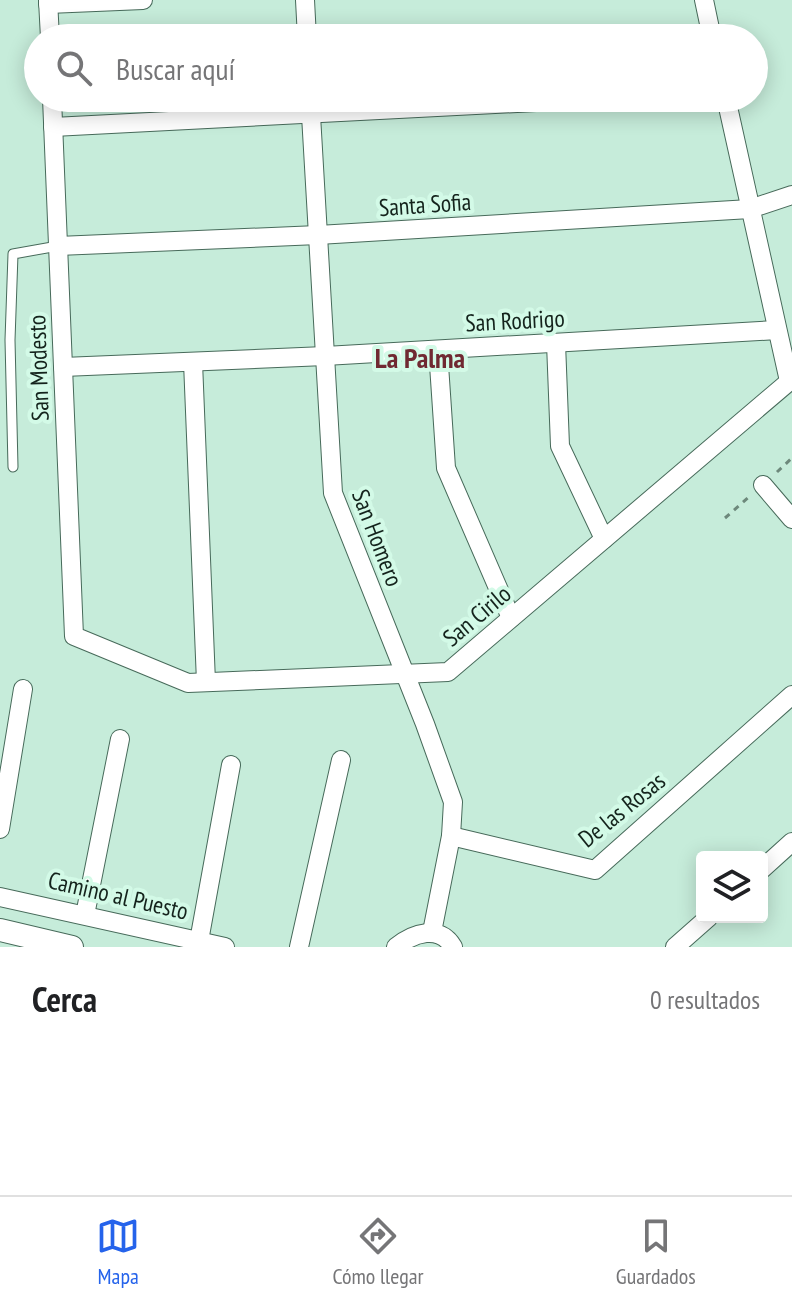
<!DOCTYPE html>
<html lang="es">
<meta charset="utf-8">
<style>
:root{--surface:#fff;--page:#f6f6f6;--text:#202124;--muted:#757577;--line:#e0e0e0;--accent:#2563eb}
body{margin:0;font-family:"PT Sans Narrow",sans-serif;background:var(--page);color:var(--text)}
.controls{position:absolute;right:24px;bottom:24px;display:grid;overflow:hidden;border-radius:8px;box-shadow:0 4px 20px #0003}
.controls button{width:72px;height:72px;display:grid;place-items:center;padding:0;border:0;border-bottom:2px solid var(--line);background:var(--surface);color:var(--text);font:40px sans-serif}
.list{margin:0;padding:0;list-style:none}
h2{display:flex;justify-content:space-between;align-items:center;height:104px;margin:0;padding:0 32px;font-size:34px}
h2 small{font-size:26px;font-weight:400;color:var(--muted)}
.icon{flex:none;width:44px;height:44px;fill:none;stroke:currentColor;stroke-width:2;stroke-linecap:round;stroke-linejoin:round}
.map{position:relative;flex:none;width:792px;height:947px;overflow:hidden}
.search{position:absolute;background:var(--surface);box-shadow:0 4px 20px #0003;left:24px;right:24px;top:24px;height:88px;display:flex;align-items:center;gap:20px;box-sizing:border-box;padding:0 28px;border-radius:44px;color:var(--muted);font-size:30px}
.sheet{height:248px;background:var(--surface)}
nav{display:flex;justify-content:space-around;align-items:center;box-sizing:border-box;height:112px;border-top:2px solid var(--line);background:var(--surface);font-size:22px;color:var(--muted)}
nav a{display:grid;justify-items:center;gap:4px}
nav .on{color:var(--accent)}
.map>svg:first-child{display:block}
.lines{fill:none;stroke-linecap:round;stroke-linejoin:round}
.service-casing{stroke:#476a5a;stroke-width:11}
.minor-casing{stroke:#476a5a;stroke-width:20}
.tertiary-casing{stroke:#476a5a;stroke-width:24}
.path{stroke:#6d887b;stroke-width:3;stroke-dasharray:6 6;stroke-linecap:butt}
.service{stroke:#fff;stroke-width:9}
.minor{stroke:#fff;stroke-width:18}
.tertiary{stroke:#fff;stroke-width:22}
.labels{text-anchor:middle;stroke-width:8;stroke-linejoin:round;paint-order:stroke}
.street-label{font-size:24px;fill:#14231c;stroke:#d3fae7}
.quarter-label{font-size:28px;font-weight:bold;fill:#702932;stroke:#d3fae7}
</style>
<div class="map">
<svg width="792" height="947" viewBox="0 0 792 947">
<rect width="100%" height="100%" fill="#c6ecda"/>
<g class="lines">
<defs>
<path id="service" d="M13 467 10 340 13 254 58 246"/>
<g id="minor">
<path d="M48 0 50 38"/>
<path d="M305 0 307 38"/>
<path d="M704 0 712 38"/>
<path d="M48 4 143 0"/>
<path d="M52 98 74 636 188 683 448 672 792 379"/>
<path d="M310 98 333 493 425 724 453 802 451 836 432 932"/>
<path d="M726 98 789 381"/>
<path d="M53 127 612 98"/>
<path d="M58 246 318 235 750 209 792 195"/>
<path d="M556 343 560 446 604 539"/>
<path d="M438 350 446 468 511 618"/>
<path d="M193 362 206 682"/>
<path d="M63 367 325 356 777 330"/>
<path d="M763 485 792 519"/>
<path d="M0 829 23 689"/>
<path d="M451 836 595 870 792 695"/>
<path d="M762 869 792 842"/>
<path d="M0 897 225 947"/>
<path d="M85 915 120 739"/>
<path d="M199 941 231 765"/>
<path d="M299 947 341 760"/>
<path d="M396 947C413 933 440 924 453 947"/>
<path d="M675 947 709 917"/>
</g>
<path id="tertiary" d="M0 930 72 947"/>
</defs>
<use href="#service" class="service-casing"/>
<use href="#minor" class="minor-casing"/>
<use href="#tertiary" class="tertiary-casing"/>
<g class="path">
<path d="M777 472 792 458"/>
<path d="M725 518 750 496"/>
</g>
<use href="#service" class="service"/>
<use href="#minor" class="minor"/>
<use href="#tertiary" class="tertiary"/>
</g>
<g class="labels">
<g class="street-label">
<text transform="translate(425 205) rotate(-4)" y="8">Santa Sofia</text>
<text transform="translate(515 321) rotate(-3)" y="8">San Rodrigo</text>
<text transform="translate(39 368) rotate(-92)" y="8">San Modesto</text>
<text transform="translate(377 538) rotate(69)" y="8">San Homero</text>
<text transform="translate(477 616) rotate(-40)" y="8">San Cirilo</text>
<text transform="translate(622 810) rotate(-39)" y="8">De las Rosas</text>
<text transform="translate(118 896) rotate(13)" y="8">Camino al Puesto</text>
</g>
<g class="quarter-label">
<text x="420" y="368">La Palma</text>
</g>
</g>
</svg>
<div class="controls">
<button><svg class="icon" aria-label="layers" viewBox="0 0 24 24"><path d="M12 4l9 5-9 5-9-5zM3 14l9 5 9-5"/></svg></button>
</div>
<div class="search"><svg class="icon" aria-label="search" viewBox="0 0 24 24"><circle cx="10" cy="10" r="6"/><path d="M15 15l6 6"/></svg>Buscar aquí</div>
</div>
<section class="sheet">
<h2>Cerca<small>0 resultados</small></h2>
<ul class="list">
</ul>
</section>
<nav>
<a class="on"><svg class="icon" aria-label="map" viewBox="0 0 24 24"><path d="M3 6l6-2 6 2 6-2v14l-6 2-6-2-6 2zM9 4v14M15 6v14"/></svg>Mapa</a>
<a><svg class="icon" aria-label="directions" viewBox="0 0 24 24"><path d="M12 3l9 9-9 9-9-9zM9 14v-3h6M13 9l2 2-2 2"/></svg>Cómo llegar</a>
<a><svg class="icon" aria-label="saved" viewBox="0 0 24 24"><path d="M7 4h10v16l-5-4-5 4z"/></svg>Guardados</a>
</nav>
